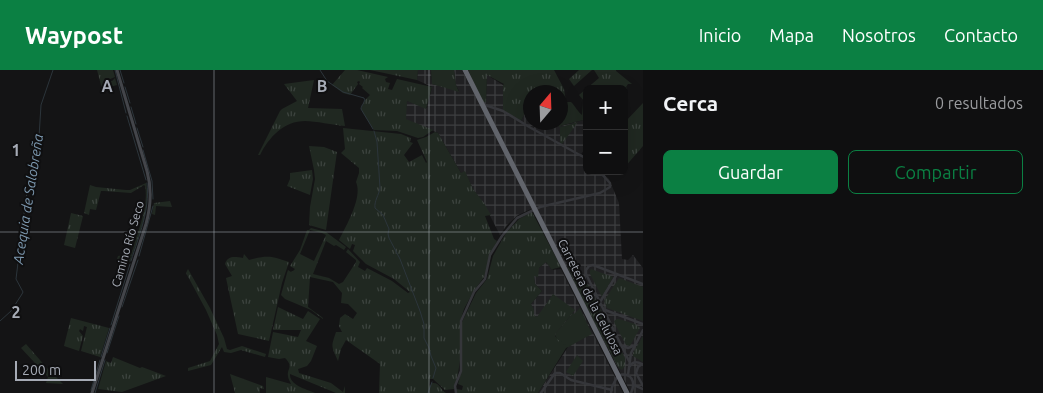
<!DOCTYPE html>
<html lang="es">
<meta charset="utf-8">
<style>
:root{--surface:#0f0f10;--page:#181819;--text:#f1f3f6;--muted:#9b9c9f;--line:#2f2f30;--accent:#0b8043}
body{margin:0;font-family:Ubuntu,sans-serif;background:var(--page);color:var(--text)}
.controls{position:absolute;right:15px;top:15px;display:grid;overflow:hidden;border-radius:8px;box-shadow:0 5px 20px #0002}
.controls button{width:45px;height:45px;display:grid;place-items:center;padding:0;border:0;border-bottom:1px solid var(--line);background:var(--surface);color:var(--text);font:25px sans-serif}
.compass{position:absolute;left:523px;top:15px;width:45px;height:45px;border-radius:50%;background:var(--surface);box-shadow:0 5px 20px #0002;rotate:19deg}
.scale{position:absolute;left:15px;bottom:12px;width:81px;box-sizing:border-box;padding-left:5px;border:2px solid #a6abb5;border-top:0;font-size:14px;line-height:18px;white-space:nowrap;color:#a6abb5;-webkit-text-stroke:4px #0f0f10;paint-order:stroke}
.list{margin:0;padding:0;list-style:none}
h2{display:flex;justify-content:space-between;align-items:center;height:65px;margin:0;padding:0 20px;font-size:21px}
h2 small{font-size:16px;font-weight:400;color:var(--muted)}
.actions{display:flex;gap:10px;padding:15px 20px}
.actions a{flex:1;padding:11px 0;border:1px solid var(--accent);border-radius:8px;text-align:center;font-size:18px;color:var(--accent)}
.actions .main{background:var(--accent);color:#fff}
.map{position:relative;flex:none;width:643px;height:323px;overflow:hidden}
header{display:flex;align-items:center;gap:30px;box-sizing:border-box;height:70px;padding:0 25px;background:var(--accent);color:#fff}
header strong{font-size:24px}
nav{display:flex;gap:28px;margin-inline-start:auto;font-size:18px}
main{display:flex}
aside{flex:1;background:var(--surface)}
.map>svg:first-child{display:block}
.industrial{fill:url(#industrial-grid)}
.grass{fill:url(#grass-tufts);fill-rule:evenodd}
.garden{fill:#202821}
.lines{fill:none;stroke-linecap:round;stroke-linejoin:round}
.stream{stroke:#2c353b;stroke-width:1}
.street{stroke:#35363a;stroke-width:2.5}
.secondary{stroke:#43454a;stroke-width:3}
.highway{stroke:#61646b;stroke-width:5}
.grid{fill:none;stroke:#a6abb5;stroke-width:1;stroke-opacity:0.55}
.labels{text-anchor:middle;stroke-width:4;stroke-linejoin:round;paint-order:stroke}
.street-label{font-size:12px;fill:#a6abb5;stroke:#0f0f10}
.water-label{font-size:14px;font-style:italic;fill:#7d99b0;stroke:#0f0f10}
.grid-label{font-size:16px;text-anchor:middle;font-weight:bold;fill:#a6abb5;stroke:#0f0f10;stroke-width:4;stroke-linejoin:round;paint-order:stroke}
</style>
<header>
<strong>Waypost</strong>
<nav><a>Inicio</a><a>Mapa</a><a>Nosotros</a><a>Contacto</a></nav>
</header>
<main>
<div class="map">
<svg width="643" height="323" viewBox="0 0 643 323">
<defs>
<pattern id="industrial-grid" width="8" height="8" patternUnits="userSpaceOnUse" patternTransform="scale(1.25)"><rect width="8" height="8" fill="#202022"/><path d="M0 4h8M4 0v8" fill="none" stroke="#3d3e40"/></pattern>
<pattern id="grass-tufts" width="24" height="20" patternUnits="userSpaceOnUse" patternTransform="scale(1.25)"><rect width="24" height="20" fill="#202821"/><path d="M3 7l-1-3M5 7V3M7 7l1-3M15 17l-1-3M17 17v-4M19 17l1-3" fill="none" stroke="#3d443f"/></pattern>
</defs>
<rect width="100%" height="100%" fill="#141415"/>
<g class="industrial">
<path d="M418 0H431L432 14 459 21 456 15 454 0H462L476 27 486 32 487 5 503 15V40L521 51 530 32V52L557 53 561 56 587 49V77L581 84 587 88V101H600L609 109 619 133 622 189 628 190 633 185 643 198V323H631L563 192 531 139 518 145 507 155 500 165 484 134 473 119 465 102 461 103 438 63 405 49 407 31 427 38 432 17 417 10Z"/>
<path d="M546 192 552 200 561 199 623 323H538L568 277 534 245V240L532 238 531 234 542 221 535 214 534 206 539 198Z"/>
</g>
<g class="grass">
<path d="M97 0H113L115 7 110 9V11H112L115 8 117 15 102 19Z"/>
<path d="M345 0H357L388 7 385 9 386 12 390 13 388 19 392 20 397 9 432 17 426 39 407 31 406 49 433 60 423 67 418 68 397 61 374 60 363 43 361 38 365 30 370 25 362 18 363 17 359 14 360 12 359 11 357 12 358 14 350 25 343 23 332 15Z"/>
<path d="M370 0H418L417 10Z"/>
<path d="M431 0H454L456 15 459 22 432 14Z"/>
<path d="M468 0H554L564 19 566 32H571C575 36 578 42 582 45L583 34 585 32 579 25 599 8 594 0H616V1L632 14H628L626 17 627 18 624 22V19H587V49L560 56 561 57 578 52 562 74 560 73V58L557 53 560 52V22H530V32L521 51 503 40V15L504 14 487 5 486 32H483Z"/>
<path d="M579 0H592L574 16 569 9Z"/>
<path d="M314 10 308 38 342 39 345 56C333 55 316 51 305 51 284 51 269 67 260 85H258L280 41 282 39 297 31 284 14Z"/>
<path d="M643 33V76L624 98V50L626 51Z"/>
<path d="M343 58 401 64 411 68 410 72 413 73 404 85 409 92 422 85 426 93 427 92 417 70 426 67 435 62 438 63 461 103 465 101 473 119 484 133 491 145 485 146 494 169 497 171 494 177 484 207 473 222 464 239 460 252V290L458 304 454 319 445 320 433 309H430L429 315 430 316 432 313C440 312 441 321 446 323H379L380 294 346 270 341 279 338 291C331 276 331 277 336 262H342L339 256 340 248 345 244 353 249 357 243 348 234 341 233 342 223 333 212 310 207 308 237 323 248V249L311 240 285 229 281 225 287 203 288 200 291 202 292 201H293L295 199 290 196 300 180 307 160H309L311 158 326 162 346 177 344 180 336 175 334 176 326 171 313 204 329 208 339 214 343 212 356 192V190L346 182 348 179 360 192 358 197 365 201 367 198 392 211 408 223 410 222 394 209 366 194 353 181 355 175 352 174 350 179 339 170C346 156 363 127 356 112L359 103V98L341 83 345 79ZM310 160 322 163 326 165 314 191 300 184Z"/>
<path d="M309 76 324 77 337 82 326 160 309 155 310 137 315 109 314 100Z"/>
<path d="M312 100 313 109 310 125 287 116 290 109V103Z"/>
<path d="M146 113C151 140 138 166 130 192L117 189 118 186 130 184 133 179C138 160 149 136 145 116L144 115 131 123 104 121H101L96 140 90 139 89 145 84 143 90 115 96 117 126 120H130Z"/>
<path d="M170 131 172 137 156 136 155 145 152 144 154 133Z"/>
<path d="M532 142 561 197 553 199 552 200 546 192 539 198 538 207 534 206 535 214 542 221 531 234 534 240V245L537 247 553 224 575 240 555 264V266L559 270 572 275 566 278 538 323H457L456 319 462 320 463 316 458 314 462 300V252L476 223 487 209 493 186 506 163 519 149Z"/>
<path d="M71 143 83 146 75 178 64 175Z"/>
<path d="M244 184 249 190C269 185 270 186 289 192L282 213 269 271 238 264 226 208 232 206 225 194C228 185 235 187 243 188Z"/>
<path d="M572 191 576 192 625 288V296L622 300 618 297 584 232 568 198 567 193Z"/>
<path d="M188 199 210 238 224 268 227 279 230 280 242 276 266 284 265 287 241 280 231 283 224 282 222 277 211 295 188 301V298L210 291 219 274 217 265 206 240 186 203Z"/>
<path d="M591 199 613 207 602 227 590 204V201Z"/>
<path d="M619 208 643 217V251L607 238 604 231Z"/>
<path d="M278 237 303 249 308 241 320 249 306 271 317 276 311 291 307 296 298 299 299 303 331 313 343 322 345 316V323H336L290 304C289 315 306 319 315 323H266V307L291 314C290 311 288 309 288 306 287 298 294 297 285 288L279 289 268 287 273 262 298 267 301 260H273Z"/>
<path d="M71 248 109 258 100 287 81 281 87 257 84 256 83 261 80 259 79 261 83 266 79 281 64 276Z"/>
<path d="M617 249H619L635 254 640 258 630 276 626 275 615 254 614 251Z"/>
<path d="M643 266V292L633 286V283Z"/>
<path d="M26 274 46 297 63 314 46 313 48 307 21 278Z"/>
<path d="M577 285 583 291 573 306 566 302Z"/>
<path d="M113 287 140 298 142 297 166 306 122 322 98 319 106 291 111 293Z"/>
<path d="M230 304 263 316 264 319 260 318V323H235Z"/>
</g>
<path class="garden" d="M580 238 592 264 568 277 557 269 555 264 573 243 574 244Z"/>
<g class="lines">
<g class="stream">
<path d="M115 0 126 43"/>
<path d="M120 0 124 13"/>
<path d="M320 0 327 11 343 22 364 28C366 32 361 35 361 39L373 59"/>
<path d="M125 17 130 33"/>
<path d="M131 37 136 54"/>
<path d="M127 46 146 110"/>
<path d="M137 58 143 77"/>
<path d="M374 61 377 72 380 118C379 125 374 131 375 138L383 145 389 159 388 164 389 168 400 189 420 241 424 254V268L429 278 431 286 436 298 433 308"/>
<path d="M143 80 152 111 153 129"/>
<path d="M139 186 153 136"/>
<path d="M131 191C139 165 150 141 147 113"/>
<path d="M122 237 138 190"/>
<path d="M0 251 11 241 22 224 23 222 16 209 26 128 39 67 41 35 53 0"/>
<path d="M111 255 130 194"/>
<path d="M107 283 119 246"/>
<path d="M101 287 110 258"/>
<path d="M91 320 100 290"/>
<path d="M95 323 105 290"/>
<path d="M428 323 432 312"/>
</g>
<g class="street">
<path d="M482 34 503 41 531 58 587 89"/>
<path d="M600 232 617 204"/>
<path d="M605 240 643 254"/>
<path d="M623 276 628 278 633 276"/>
<path d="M629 291 586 204V200L589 196 593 195 643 214"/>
<path d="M642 294 638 297 636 303 643 316"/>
<path d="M630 296C633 291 638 292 642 294"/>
<path d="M628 305 631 283 643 260"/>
<path d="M634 315 643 319"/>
<path d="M456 323 455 316 461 301V251L474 222 485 209 490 185 502 166 517 148 540 137 600 123 610 117V113L599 101"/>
<path d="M541 323 555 303H560L571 310 612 320"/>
<path d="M611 323 612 317 618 305C632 302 636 312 631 323"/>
</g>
<path class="secondary" d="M92 323 146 154C151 136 152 119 147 101L117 0"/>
<path class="highway" d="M465 0 627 323"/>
</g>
<path class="grid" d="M214 0V323M429 0V323M0 162H643"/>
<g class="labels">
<g class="street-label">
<text transform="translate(128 174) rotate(-74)" y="4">Camino Río Seco</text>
<text transform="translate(590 227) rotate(63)" y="4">Carretera de la Celulosa</text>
</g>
<g class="water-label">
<text transform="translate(28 129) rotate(-81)" y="5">Acequia de Salobreña</text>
</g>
</g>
<g class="grid-label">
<text x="107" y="22">A</text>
<text x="322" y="22">B</text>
<text x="16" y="86">1</text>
<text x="16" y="248">2</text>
</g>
</svg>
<div class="controls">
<button>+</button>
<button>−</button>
</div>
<svg class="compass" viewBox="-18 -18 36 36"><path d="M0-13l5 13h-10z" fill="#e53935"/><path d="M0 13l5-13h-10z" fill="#9b9c9f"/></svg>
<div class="scale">200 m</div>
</div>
<aside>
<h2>Cerca<small>0 resultados</small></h2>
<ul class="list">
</ul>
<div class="actions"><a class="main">Guardar</a><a>Compartir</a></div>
</aside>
</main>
